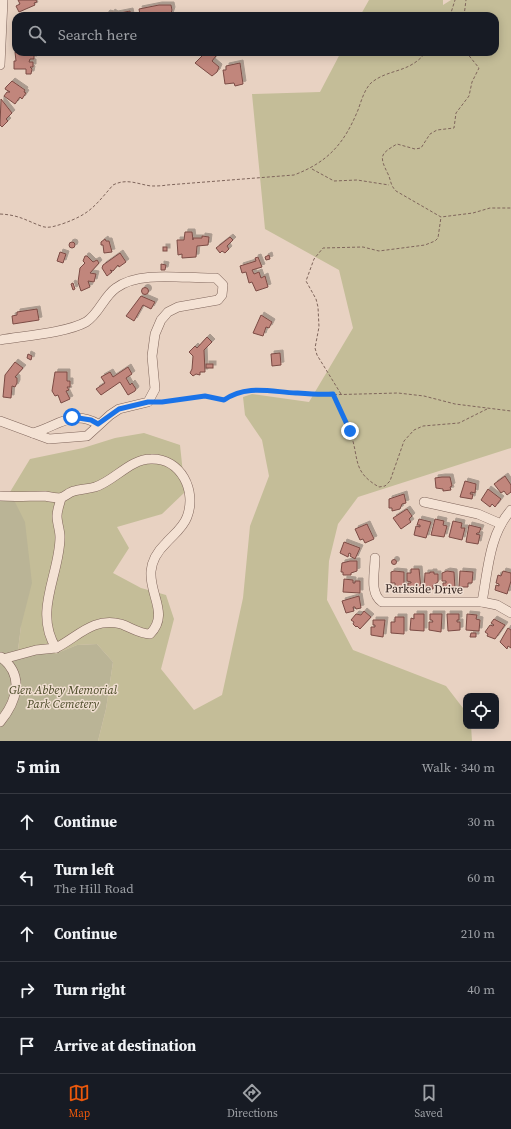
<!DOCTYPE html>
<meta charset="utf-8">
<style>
:root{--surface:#171b24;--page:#20242c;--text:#f1f3f6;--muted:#9ea1a6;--line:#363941;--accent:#ea580c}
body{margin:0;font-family:"Source Serif 4",serif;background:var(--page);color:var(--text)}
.controls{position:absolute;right:12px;bottom:12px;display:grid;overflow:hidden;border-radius:8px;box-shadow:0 2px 10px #0003}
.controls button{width:36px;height:36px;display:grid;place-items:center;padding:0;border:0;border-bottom:1px solid var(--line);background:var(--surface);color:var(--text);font:20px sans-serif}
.stop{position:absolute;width:12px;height:12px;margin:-9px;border:3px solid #1a73e8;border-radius:50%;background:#fff}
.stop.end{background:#1a73e8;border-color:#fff;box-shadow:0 1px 4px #0008}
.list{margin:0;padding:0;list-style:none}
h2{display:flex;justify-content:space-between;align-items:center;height:52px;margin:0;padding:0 16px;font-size:17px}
h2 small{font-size:13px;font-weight:400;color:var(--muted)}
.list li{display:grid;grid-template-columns:26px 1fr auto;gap:12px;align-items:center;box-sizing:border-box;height:56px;padding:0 16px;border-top:1px solid var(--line)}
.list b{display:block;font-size:15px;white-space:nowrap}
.list p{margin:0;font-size:13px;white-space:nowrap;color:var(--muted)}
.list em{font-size:13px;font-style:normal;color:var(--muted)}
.icon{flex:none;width:22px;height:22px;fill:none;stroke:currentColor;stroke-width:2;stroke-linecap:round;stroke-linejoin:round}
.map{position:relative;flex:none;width:511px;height:741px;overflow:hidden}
.search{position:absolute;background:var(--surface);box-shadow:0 2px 10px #0003;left:12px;right:12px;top:12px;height:44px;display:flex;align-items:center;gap:10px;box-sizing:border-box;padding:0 14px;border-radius:12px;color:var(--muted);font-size:15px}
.sheet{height:332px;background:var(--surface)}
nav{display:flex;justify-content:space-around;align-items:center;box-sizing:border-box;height:56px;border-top:1px solid var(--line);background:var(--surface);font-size:11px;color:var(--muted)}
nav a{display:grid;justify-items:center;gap:2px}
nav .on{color:var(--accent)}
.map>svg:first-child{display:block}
.green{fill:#c4bd98}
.cemetery{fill:#bab496}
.building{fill:#c1867c;stroke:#7b4b44;filter:url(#shadow)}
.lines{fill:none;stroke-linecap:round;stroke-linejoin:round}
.minor-casing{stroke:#7f655b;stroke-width:10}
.path{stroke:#7f655b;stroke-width:1;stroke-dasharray:3 2;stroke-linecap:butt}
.minor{stroke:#f4e2d4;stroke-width:9}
.route{stroke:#1a73e8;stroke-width:5}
.labels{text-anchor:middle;stroke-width:3;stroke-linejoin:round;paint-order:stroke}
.street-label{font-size:12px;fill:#31221e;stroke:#f0ded1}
.park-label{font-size:12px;font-style:italic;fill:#4b4a27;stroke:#f0ded1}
</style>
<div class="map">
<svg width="511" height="741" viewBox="0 0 511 741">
<defs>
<filter id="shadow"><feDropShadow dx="3" dy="-3" stdDeviation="0" flood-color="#0004"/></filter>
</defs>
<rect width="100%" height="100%" fill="#e8d2c2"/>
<path class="green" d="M369 0H443V5L451 0H511V448L358 497 338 524 329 561 327 600 353 650 446 686 466 712V726H471L472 741H98L106 709 113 662 97 644 77 645 55 654 18 650 21 626 10 492 30 459 83 448 115 438 144 433 180 445 185 492 162 514 117 527 129 548 113 573 141 588 166 595 174 619 161 669 194 710 222 695 243 598 250 526 269 476 262 440 245 415 243 397 252 394 309 402 353 328 339 270 265 229 252 94 320 92 341 52H495V16H360Z"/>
<path class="cemetery" d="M0 492H10L25 522 32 583 21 626 18 650 55 654 77 645 97 644 113 662 106 709 98 741H0Z"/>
<g class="building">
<path d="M18 0H36L37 2 34 3 35 5 19 12 16 6 20 4Z"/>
<path d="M159 5H171L172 10 170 16 140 15 139 9Z"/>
<path d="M130 11 131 16H105L107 13 111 14 112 12 115 14Z"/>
<path d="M15 52 34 53V59H30L29 62H33V67H30L32 69 31 74H26V69H14V61H16Z"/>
<path d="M206 52H211L216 56 212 61 219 67 217 72 212 76 195 63Z"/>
<path d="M240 63 243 84 235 86 234 83 225 84 223 70H226V66Z"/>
<path d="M12 81 25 90 24 92 26 93 22 99 20 97 15 104 4 96 7 92H10L5 89 6 87Z"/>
<path d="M1 99 12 113 6 119 8 121 2 127 0 125Z"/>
<path d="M185 232H192L193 240V238H202V236L209 237 208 245 197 246 196 257 182 258V254L178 255 177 240H184Z"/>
<path d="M230 237 233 240 227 246 229 249 225 253 222 251 220 253 216 248Z"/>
<path d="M105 239 106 241H109L112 252 104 253 103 245H101V242Z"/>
<circle cx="72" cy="245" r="3"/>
<rect x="163" y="247" width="4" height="4"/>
<path d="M60 252 66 254 63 263 57 261Z"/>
<path d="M120 253 126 262 119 267 118 265 113 271 110 270 112 272 107 276 102 268 103 265Z"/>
<path d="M269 255 270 259 266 260 265 257Z"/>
<path d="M85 256H87L93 262 97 260 99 263 90 273 96 274 94 282 88 281 90 287 81 291 78 282 80 268 85 263 83 261Z"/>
<path d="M258 257 262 267 252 270 254 274 259 272 261 278 265 276 268 287 256 291 252 282 249 283 246 272 242 273 240 266 256 261 255 258Z"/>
<path d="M161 264 166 265 165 270H161Z"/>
<path d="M73 283 75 289 73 290 71 284Z"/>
<circle cx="145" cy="291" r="3.5"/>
<path d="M141 296 155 302 151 309 143 305 134 321 126 316Z"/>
<path d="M37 309 39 320 13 324 12 316 17 315V312Z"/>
<path d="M261 315 272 322 269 328 266 327 263 336 253 333Z"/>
<path d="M207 337 212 342 204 350 205 372H200V375L196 374 193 376 190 373 192 369 193 356 189 352 195 346 197 348Z"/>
<path d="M280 353 281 365 272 366 271 354Z"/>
<path d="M28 354 32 356 31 360 27 358Z"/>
<path d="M15 362 23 368 15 377 17 378V383L15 387 12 386 11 398 3 397 5 375Z"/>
<rect x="206" y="364" width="7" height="4"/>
<path d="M128 367 132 374 126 378 130 385 132 383 136 389 135 391 128 395 120 382 101 395 96 389 105 383 101 377 110 372 113 377Z"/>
<path d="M55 372H67V381H70V387H67L69 390 66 391 70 399 61 403 58 395 55 396 52 391Z"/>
<path d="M505 476 511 485V492L507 495 504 491 501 493 494 484Z"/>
<path d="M442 477H450L452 486 450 487 451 490 443 491V489L436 488 435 478Z"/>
<path d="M465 481 476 484 475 493 471 492 470 494H473L472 499 460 497Z"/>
<path d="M488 489 501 499 495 507 492 504 490 507 481 500Z"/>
<path d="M404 494 406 503 402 504 400 509 392 511V508H389V499Z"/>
<path d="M407 509 412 516 409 519 411 522 401 529 393 518Z"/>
<path d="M419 519 431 522 426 538 414 535 416 526 420 527V525H417Z"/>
<path d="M435 519 444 521 443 525 447 526 444 537 431 535Z"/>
<path d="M453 521 462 523 461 528H465L462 540 449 537Z"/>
<path d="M367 524 374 539 365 543 363 539 360 540 355 529Z"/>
<path d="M469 525 481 528 479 533H477L476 534 480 535 478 544 466 542Z"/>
<path d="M344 542 360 548 355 559 350 556 351 554 349 553 348 557 340 553Z"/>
<circle cx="394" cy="562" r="2.5"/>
<path d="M350 561H357V571L351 573V575H343V572H341L342 563Z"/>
<path d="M411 569H419L421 589H408V583H411V582L407 581V573H411Z"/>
<path d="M394 571 404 572V588H395V583H391V572Z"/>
<path d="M447 571 454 572 455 589 443 588V583H446V581H442V573Z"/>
<path d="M460 571 473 572 472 583H468V587H459Z"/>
<path d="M503 571 511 573V581L507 594 495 590 496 585 499 586V584L496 583 498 575 501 576Z"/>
<path d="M430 572H434V574H438V582L433 585V589H424L425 573H430Z"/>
<path d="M344 579 353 580V583H355V581H360V593L343 592Z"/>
<path d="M359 596 361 608 356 609 355 607H353L354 611 346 613 342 601Z"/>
<path d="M364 611 371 617 360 629 357 626 356 627 353 624 354 622 351 620 356 614 361 615Z"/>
<path d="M414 614H424V631L410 630 411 618 414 619Z"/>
<path d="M430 614H442L441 632 429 630V622H433L432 620H430Z"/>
<path d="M447 614H459V620H457V622H460V630L448 631Z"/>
<path d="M467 614 477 615 476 619 480 620 479 631 466 630Z"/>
<path d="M395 617H404V634L391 633V622H395Z"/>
<path d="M494 619 505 625 495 639 487 636 488 634 485 632 490 625 493 626 494 625 491 623Z"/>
<path d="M373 620H385L383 637 371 635V627H375V625H373Z"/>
<path d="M508 628 511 630V648L508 646 507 649 500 642Z"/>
<path d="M471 633H476V637H470Z"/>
</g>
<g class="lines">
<defs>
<g id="minor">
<path d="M0 65 3 0"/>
<path d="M0 340C23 336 66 333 86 322 99 314 104 296 116 288 138 271 182 278 208 278H216L223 285 222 295 218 300 178 307 168 312 161 320 155 334 152 356 155 389 148 402 119 409 110 415 87 436 49 439 0 421"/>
<path d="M33 433C58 426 72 409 98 424"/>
<path d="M0 496C15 497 30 496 45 496 50 497 56 498 60 498 65 497 69 492 74 491 81 489 88 489 95 487 114 481 130 459 151 459 181 458 197 491 187 517 183 528 173 535 166 543 128 580 177 607 150 634 140 634 130 627 121 624 93 617 79 636 56 648"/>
<path d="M424 502 478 514 501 524"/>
<path d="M375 558C375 572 369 593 382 602H482L497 605 511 613"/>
<path d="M482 602C488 570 489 535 511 510"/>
<path d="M3 659 36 650 56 648C33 611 60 574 60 537 60 530 57 523 57 516 57 510 60 503 61 498"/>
<path d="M0 722C17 701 25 676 1 657"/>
</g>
</defs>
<use href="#minor" class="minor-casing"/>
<g class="path">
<path d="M450 16 455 0"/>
<path d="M464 16 466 0"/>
<path d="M466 52 479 68 472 82 469 96 456 113 454 128 437 130 430 134 421 148 415 149 397 144C380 154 379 156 388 174 391 180 390 185 396 191L441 217 473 213 490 208H511"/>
<path d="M312 169 334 181 357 180 389 185"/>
<path d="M0 214C19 215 25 220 41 226 48 229 55 226 62 224 90 214 94 207 113 185 127 178 137 184 151 186 156 186 162 186 167 185L294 175C328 162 344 144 358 110 361 102 364 90 371 83 389 68 409 74 426 52"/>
<path d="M341 394 317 355 315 348 319 327 318 307 316 299 306 281 314 259 323 248 363 247 379 251 425 245 435 241 438 238 441 217"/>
<path d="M334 395C339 407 346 419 350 432 360 458 351 471 379 487L385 486 390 481 404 441 414 430 423 426 459 423 487 409"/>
<path d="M157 402 205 396 224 400 230 396 249 390H260L323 395 398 393 424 396 455 404 511 411"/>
</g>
<use href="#minor" class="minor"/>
</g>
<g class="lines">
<path class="route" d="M72 417 91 420 98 424 119 409 148 402H162L205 396 224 400C246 384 272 392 296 393 309 394 321 395 333 394L350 431"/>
</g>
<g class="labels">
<g class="street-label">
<text transform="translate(424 589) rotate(1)" y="4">Parkside Drive</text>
</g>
<g class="park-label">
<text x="63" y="694">Glen Abbey Memorial<tspan x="63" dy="14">Park Cemetery</tspan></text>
</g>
</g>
</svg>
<div class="controls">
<button><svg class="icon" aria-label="locate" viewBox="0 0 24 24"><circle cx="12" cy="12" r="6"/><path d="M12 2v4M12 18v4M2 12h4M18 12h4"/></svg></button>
</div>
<div class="stop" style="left:72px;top:417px"></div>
<div class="stop end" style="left:350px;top:431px"></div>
<div class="search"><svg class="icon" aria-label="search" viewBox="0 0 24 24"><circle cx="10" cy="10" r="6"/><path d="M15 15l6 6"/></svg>Search here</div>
</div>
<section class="sheet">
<h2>5 min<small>Walk · 340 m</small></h2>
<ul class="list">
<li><svg class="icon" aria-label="ahead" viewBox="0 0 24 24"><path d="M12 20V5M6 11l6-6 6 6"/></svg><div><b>Continue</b></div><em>30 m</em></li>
<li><svg class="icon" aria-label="left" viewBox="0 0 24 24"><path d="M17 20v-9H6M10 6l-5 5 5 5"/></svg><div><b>Turn left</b><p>The Hill Road</p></div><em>60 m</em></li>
<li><svg class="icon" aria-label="ahead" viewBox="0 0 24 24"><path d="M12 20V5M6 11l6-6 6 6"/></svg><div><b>Continue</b></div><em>210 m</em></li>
<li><svg class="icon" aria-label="right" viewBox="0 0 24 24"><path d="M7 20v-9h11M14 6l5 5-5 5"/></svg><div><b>Turn right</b></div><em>40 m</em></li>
<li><svg class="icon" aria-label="arrive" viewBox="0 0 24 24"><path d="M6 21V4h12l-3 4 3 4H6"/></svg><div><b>Arrive at destination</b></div></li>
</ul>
</section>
<nav>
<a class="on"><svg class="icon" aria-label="map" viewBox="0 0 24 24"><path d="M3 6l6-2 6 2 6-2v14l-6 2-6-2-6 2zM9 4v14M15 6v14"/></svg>Map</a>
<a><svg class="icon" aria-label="directions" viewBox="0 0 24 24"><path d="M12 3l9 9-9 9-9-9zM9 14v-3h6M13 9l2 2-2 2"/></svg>Directions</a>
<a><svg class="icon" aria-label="saved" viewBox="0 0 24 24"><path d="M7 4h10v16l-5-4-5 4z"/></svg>Saved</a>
</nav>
